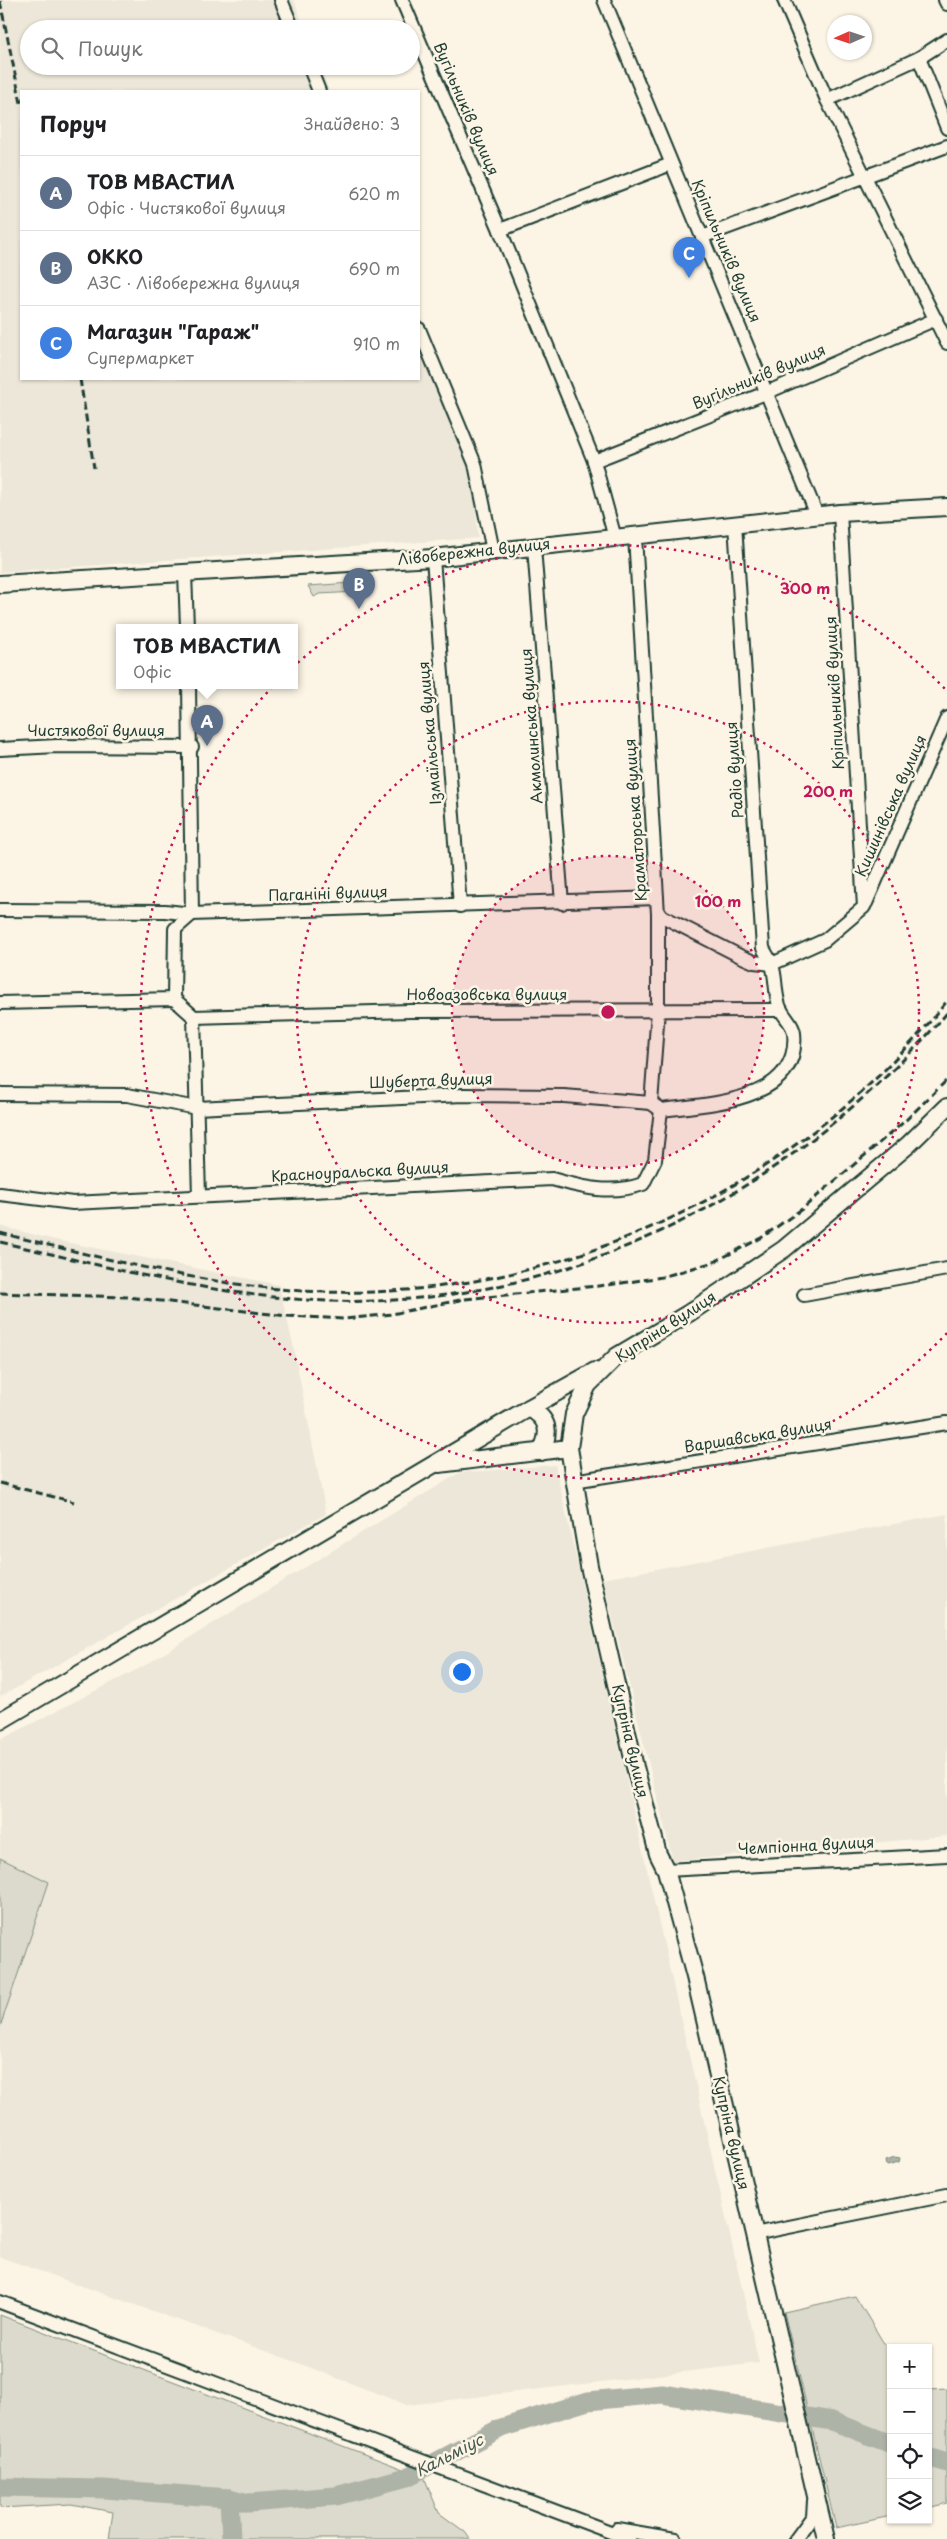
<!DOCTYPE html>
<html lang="uk">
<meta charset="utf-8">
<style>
:root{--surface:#fff;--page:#f2f2f2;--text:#202124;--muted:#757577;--line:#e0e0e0;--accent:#1f3d34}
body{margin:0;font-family:"Playpen Sans",sans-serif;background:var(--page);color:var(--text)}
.controls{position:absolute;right:15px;bottom:15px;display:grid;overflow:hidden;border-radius:0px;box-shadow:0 1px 4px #0004}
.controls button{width:45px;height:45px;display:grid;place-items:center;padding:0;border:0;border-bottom:1px solid var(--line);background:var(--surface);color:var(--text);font:25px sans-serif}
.compass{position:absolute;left:827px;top:15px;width:45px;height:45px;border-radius:50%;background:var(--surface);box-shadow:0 1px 4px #0004;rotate:267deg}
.you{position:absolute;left:461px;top:1671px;width:18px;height:18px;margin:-12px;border:4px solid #fff;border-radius:50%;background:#1a73e8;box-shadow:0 0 0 8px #1a73e833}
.badge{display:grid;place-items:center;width:32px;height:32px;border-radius:50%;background:var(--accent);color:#fff;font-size:16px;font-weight:700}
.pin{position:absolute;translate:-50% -41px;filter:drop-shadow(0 1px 2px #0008)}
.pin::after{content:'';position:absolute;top:26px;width:18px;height:15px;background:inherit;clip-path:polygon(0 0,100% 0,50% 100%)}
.popup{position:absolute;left:116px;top:624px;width:182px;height:65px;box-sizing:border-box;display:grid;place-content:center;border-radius:0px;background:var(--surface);filter:drop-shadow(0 1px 4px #0005);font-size:16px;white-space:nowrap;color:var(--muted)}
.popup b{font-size:19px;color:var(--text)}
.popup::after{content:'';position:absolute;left:50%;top:100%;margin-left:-10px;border:10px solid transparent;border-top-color:var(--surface)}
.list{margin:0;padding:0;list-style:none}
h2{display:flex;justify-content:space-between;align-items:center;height:65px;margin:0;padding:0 20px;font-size:21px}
h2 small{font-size:16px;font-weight:400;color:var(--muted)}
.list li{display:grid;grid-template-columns:32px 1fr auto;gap:15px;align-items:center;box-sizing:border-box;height:75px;padding:0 20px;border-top:1px solid var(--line)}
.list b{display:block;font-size:19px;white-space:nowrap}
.list p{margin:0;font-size:16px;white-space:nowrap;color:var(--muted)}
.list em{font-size:16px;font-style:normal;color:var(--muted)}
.icon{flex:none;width:28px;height:28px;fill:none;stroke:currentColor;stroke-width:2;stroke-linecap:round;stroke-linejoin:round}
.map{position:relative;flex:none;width:947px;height:2539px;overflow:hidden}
.search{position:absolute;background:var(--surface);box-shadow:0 1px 4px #0004;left:20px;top:20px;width:400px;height:55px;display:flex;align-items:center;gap:12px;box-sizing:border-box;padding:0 18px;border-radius:28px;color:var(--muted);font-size:19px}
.panel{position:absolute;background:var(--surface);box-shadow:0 1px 4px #0004;left:20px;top:90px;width:400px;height:290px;border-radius:0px}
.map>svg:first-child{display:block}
.built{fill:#ece7d8}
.green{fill:#dcdacc;stroke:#7e8c80}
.water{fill:#aeb3a7;stroke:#758479}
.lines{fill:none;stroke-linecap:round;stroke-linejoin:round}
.river{stroke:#aeb3a7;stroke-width:19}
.minor-casing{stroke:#1f3d34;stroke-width:16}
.major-casing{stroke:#1f3d34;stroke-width:20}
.minor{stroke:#fcf5e5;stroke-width:12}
.major{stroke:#fcf5e5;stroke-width:16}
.rail{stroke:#1f3d34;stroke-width:3;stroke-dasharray:8 4;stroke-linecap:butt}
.ring{fill:none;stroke:#c2185b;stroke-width:2.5;stroke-dasharray:2.5 5}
.labels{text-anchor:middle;stroke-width:5;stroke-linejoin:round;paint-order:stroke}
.street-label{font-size:15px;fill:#1f3d34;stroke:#fcf5e5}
.water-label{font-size:16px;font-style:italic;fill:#435a51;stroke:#fcf5e5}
.centre{fill:#c2185b;stroke:#fcf5e5;stroke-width:2.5}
.ring-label{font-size:15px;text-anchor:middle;font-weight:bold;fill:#c2185b;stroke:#fcf5e5;stroke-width:5;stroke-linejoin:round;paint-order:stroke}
</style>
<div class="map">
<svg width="947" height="2539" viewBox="0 0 947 2539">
<rect width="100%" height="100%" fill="#fcf5e5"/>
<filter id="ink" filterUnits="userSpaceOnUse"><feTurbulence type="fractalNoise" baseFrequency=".02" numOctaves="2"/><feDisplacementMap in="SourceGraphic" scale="10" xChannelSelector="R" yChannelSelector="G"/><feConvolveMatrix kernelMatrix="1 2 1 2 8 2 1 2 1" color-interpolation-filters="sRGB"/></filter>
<g filter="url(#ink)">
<g class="built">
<path d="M0 0H294L305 29H29V66H320L329 91H21V379H419V319L472 454 478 538 0 572Z"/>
<path d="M0 1226 55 1240 279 1285 293 1344 326 1514 0 1697Z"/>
<path d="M555 1465 759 2363 407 2405 285 2358 0 2257V2027L49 1882 0 1858V1740L142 1667 459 1473Z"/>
<path d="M947 1514V1836L673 1861 603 1579Z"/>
</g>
<g class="green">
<path d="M365 582 357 592 319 594 314 597 308 586Z"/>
<path d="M0 1858 49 1882 0 2027Z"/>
<path d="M855 2296 891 2355V2516L836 2528 784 2312Z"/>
<path d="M0 2315 424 2477 439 2513 465 2532 470 2539H109L113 2512 71 2504 0 2508Z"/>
<path d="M947 2389V2503L928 2508V2390Z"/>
</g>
<path class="water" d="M895 2157 900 2158 899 2162 887 2165 886 2160Z"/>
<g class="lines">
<g class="river">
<path d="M928 2457 947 2463"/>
<path d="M0 2487 104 2489 229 2498 249 2503 336 2496 407 2477 501 2428 588 2401 662 2394 832 2421 891 2444"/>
<path d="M229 2498 231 2539"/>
</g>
<defs>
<g id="minor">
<path d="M281 0 293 29"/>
<path d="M402 0 500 230 594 461 615 538"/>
<path d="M604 0 817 515"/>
<path d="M784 0 827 100 947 343"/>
<path d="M945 0 947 4"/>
<path d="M919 58 947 128"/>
<path d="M309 66 319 91"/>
<path d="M827 100 919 58 947 40"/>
<path d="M500 230 671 164"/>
<path d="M702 237 947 146"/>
<path d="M419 329 475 464 493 551"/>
<path d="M594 461 768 392 936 319"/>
<path d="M635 536 658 914V1011L651 1103"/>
<path d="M534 547 562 903"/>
<path d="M433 558 460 906"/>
<path d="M185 573 187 627"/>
<path d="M189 685 192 914 175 929 174 999 194 1017 199 1196"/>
<path d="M0 749 57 746 192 747"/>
<path d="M866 903 947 718"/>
<path d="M0 910 165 911 192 914 657 898"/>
<path d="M658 914 740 956 754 962 772 964 825 940 864 907 840 513"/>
<path d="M0 1003 174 999"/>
<path d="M194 1017 410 1011 781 1010"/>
<path d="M0 1094 127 1095 197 1108 463 1095 564 1096 651 1103 661 1110C708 1104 801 1102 794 1033 793 1024 785 1018 781 1010 774 997 777 979 772 965 770 959 766 954 763 948L735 524"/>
<path d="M0 1194 73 1203 552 1179C584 1188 611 1195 643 1184L655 1160 661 1110"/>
<path d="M804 1295 947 1269"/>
<path d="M573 1481 947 1423"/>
<path d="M666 1870 947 1855"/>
<path d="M754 2234 947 2195"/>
<path d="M0 2302 629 2539"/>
<path d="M617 2529 675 2539"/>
<path d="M796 2539 813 2516 814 2501"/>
</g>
<g id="major">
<path d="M0 584 433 558 840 513 947 507"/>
<path d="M529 1408C549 1419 551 1432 541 1452"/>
<path d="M439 1464 569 1448"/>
<path d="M0 1721 529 1408 595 1371"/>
<path d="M826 2539 695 1977 666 1870 658 1854 635 1767 589 1566 569 1448 574 1414 588 1385 617 1356 689 1313 784 1249 908 1145 947 1107"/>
</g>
</defs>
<use href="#minor" class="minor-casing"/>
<use href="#major" class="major-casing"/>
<use href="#minor" class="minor"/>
<use href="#major" class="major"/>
<g class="rail">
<path d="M0 1 21 103"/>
<path d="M80 379 94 468"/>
<path d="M0 1233C107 1259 213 1288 324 1292 561 1300 800 1186 947 1001"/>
<path d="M0 1242C109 1267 216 1297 328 1301 570 1309 791 1192 947 1013"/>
<path d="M0 1293 127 1297 287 1316 345 1319 392 1314 465 1299 608 1285 662 1277 714 1262 761 1238 802 1209 906 1120 947 1080"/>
<path d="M0 1483 74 1502"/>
</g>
</g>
</g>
<circle cx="608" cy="1012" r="156" fill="#c2185b" fill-opacity=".12"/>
<g class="ring">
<circle cx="608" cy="1012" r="156"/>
<circle cx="608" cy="1012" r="311"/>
<path d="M947 1333A467 467 0 1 1 947 691"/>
</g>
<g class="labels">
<g class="street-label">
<text transform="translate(466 109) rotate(67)" y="5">Вугільників вулиця</text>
<text transform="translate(726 251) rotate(67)" y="5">Кріпильників вулиця</text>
<text transform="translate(759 377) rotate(-23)" y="5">Вугільників вулиця</text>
<text transform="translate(474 552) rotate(-6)" y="5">Лівобережна вулиця</text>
<text transform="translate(835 693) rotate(-93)" y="5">Кріпильників вулиця</text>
<text transform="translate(532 726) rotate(-94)" y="5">Акмолинська вулиця</text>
<text x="96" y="736">Чистякової вулиця</text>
<text transform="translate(430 733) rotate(-95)" y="5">Ізмаїльська вулиця</text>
<text transform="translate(735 770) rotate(-94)" y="5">Радіо вулиця</text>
<text transform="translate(891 806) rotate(-66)" y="5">Кишинівська вулиця</text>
<text transform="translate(636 820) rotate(-94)" y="5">Краматорська вулиця</text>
<text transform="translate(328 894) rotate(-2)" y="5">Паганіні вулиця</text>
<text x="487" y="1000">Новоазовська вулиця</text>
<text transform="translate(431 1081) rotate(-2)" y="5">Шуберта вулиця</text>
<text transform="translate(360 1172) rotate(-3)" y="5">Красноуральска вулиця</text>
<text transform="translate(666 1327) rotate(-33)" y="5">Купріна вулиця</text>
<text transform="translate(758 1436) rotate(-9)" y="5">Варшавська вулиця</text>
<text transform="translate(630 1741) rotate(77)" y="5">Купріна вулиця</text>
<text transform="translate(806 1846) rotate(-3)" y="5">Чемпіонна вулиця</text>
<text transform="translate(731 2133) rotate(77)" y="5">Купріна вулиця</text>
</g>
<g class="water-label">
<text transform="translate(449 2455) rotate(-27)" y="6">Кальміус</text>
</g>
</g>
<circle cx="608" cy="1012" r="8" class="centre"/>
<g class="ring-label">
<text x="805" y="594">300 m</text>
<text x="828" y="797">200 m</text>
<text x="718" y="907">100 m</text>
</g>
</svg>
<div class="controls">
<button>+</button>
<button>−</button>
<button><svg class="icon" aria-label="locate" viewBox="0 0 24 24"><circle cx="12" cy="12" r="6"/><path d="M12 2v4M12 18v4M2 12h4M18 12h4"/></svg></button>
<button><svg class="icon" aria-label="layers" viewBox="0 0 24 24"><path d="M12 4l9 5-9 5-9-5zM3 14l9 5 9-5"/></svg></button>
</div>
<svg class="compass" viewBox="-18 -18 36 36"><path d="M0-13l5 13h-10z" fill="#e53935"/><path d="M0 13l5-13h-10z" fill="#757577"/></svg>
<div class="you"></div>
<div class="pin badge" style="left:207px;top:746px;background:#5c6f8a">A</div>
<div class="popup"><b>ТОВ МВАСТИЛ</b>Офіс</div>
<div class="pin badge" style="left:359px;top:609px;background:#5c6f8a">B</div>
<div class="pin badge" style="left:689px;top:278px;background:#3f7fe0">C</div>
<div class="search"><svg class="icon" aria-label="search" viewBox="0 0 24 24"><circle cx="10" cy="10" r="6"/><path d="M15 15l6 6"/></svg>Пошук</div>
<section class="panel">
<h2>Поруч<small>Знайдено: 3</small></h2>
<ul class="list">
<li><span class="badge" style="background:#5c6f8a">A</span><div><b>ТОВ МВАСТИЛ</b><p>Офіс · Чистякової вулиця</p></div><em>620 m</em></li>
<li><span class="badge" style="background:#5c6f8a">B</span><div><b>ОККО</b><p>АЗС · Лівобережна вулиця</p></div><em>690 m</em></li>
<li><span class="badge" style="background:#3f7fe0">C</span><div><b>Магазин &quot;Гараж&quot;</b><p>Супермаркет</p></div><em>910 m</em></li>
</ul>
</section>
</div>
